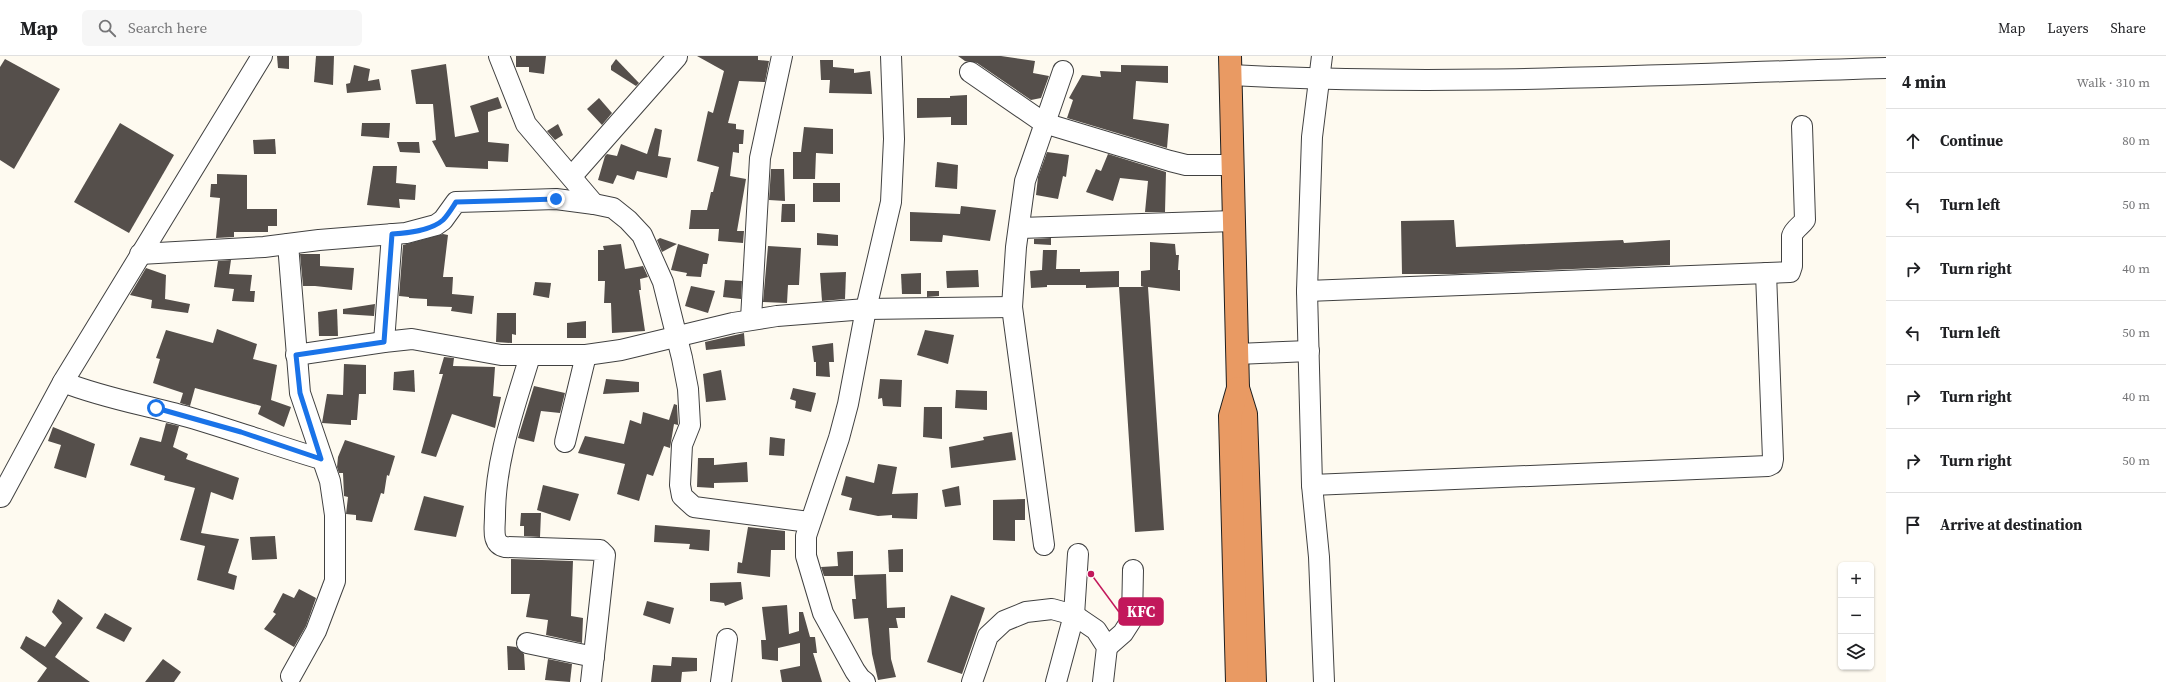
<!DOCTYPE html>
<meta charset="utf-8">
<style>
:root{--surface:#fff;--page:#f6f6f6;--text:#202124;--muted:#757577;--line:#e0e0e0}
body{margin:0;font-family:"Source Serif 4",serif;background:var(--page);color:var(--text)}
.controls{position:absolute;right:12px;bottom:12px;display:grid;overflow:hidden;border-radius:6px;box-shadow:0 1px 3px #0004}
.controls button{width:36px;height:36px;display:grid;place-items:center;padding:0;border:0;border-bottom:1px solid var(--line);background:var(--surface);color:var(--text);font:20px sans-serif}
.stop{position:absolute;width:12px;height:12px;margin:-9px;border:3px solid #1a73e8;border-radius:50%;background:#fff}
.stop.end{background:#1a73e8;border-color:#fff;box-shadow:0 1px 4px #0008}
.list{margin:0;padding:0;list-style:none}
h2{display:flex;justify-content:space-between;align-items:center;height:52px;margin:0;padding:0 16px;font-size:17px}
h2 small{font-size:13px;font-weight:400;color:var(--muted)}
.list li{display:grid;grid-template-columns:26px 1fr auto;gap:12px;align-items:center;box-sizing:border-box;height:64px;padding:0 16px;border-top:1px solid var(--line)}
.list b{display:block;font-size:15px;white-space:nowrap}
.list em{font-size:13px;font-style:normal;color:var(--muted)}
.icon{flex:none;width:22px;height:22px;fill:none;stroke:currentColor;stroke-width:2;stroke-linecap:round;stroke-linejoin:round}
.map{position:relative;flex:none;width:1886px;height:626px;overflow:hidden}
header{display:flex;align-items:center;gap:24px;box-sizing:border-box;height:56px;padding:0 20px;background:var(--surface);border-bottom:1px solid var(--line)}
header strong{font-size:19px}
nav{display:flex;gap:22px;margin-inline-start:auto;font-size:14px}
.search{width:280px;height:36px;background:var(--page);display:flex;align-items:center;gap:10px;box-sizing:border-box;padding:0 14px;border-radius:6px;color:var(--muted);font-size:15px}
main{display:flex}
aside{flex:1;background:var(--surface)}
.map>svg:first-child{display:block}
.building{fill:#554f4b}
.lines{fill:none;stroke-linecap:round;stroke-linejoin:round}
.minor-casing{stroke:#414141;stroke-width:22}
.highway-casing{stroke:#1f1f1f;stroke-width:24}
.minor{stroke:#fff;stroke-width:20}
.highway{stroke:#e99a63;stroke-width:22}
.route{stroke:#1a73e8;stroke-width:5}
.leader{fill:none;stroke:#c2185b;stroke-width:1.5}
.callout-dot{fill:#c2185b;stroke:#fff;stroke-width:1.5}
.callout{fill:#c2185b;stroke:#c2185b;stroke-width:1.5}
.callout-label{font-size:15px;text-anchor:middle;font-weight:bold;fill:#fff}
</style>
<header>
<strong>Map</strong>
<div class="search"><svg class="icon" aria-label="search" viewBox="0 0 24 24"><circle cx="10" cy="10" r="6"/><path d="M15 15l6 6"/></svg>Search here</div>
<nav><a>Map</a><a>Layers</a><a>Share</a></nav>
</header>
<main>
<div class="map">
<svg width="1886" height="626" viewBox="0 0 1886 626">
<rect width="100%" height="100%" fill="#fefaf0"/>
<g class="building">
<path d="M277 0H289V13L278 12Z"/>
<path d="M316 0H334L333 29 314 26Z"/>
<path d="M516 0H546L544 18 529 16V11H516Z"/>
<path d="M697 0H758V4L769 5 765 26 739 25 728 67 736 68V73L744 74 743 88H739V97L733 96 730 120 746 123 737 175H744L743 187 718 185 719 173H689L691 154H707L711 136H713L719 111 697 105 708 55 713 57 724 15Z"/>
<path d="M958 0H1001L1035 5 1033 17 1049 20 1041 42 1031 44 977 7 965 5Z"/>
<path d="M5 3 60 33 14 113 0 104V11Z"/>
<path d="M616 3 639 27 636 30 611 14V10Z"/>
<path d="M820 4H833V11L854 13V17L870 15 872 38 829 37 830 24H821Z"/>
<path d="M446 8 455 81 479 76 470 50 498 41 502 52 488 56V86L509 88 508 106 488 105V113L446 111 432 85 436 84 433 48H416L411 14Z"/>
<path d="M354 9 370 13 368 25 379 23 381 34 347 37 346 28 350 27Z"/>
<path d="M1121 9 1168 10V27L1136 25 1133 63 1169 68 1167 92 1067 62 1073 44 1069 42 1082 19 1101 21 1100 15 1121 16Z"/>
<path d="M967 39V69H951V61L917 62V42H950V40Z"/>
<path d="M599 42 612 57 602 69 587 53Z"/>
<path d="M120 67 174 99 129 177 74 146Z"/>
<path d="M362 67H390L389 82 361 80Z"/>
<path d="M558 68 563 79 555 84 547 75Z"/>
<path d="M804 71 833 73V98L816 97 815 123H793V96H801Z"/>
<path d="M655 72 662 74 658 100 671 102 667 122 637 115 634 124 617 119 613 128 598 124 605 100 607 98 617 100 621 88 647 98Z"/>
<path d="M275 83 276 98H254L253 84Z"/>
<path d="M397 86H419L420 97 400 96Z"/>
<path d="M1047 96 1069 99 1066 121 1063 120 1058 143 1036 139 1038 121Z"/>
<path d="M1108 98 1166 116 1165 156H1145L1148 125 1120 122 1113 145 1086 136 1096 113 1101 115Z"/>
<path d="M937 106 958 109 957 133 935 131Z"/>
<path d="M373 110H397L396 127 416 129 415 144 399 143 400 152 367 149Z"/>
<path d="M771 113H784L785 145 769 144Z"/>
<path d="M217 118 247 119V153H277V170H268V176H234V181L216 182 220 142 210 141 211 128H217Z"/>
<rect x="813" y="127" width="27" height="19"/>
<path d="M782 148H795V166H781Z"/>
<path d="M961 150 996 154 990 185 943 179 942 186 910 185V156L960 158Z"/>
<path d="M1454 164 1456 191 1623 184 1624 187 1670 184V209L1455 218H1402L1401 165Z"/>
<path d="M817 177 838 179V190L817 189Z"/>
<path d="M443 178 448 179 443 221H453L452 238 474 240 472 258 451 255 452 251 427 250V243L409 242V241L399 240 403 189Z"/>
<path d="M660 182 677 188 662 196 657 184Z"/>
<path d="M1051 182V189L1034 188V183Z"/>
<path d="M1150 186 1175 188 1176 199H1179L1178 214H1180V235L1148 231 1164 474 1135 476 1119 231H1144L1141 230V215L1150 214Z"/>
<path d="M621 188 625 213 643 210 648 221 640 223 641 234H639L645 275 612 277 611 247H604L605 225H598V194H604L603 190Z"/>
<path d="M678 188 709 198 707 208H703L701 221 686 220 687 217 671 214Z"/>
<path d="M768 190 801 192 799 229H788L787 247 763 246Z"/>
<path d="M1043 194H1057L1056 213H1080V216L1119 215V231L1086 232V229H1047V231L1031 232 1030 215 1042 214Z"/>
<path d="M300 198H320V210L354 212 352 234 315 230H303Z"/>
<path d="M231 204 229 218 252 219 250 235H255L254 246 232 245 234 233 214 231 218 205Z"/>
<path d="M146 212 166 219 165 243 190 248 188 257 151 252 152 244 130 239Z"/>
<path d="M978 214 979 231 947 232 946 215Z"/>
<path d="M846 216 845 243 822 245 820 217Z"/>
<path d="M921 217V238H902L901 218Z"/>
<path d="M725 224 742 225 741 243 723 241Z"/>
<path d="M535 226 551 227 549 242 533 239Z"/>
<path d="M691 230 715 235 708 257 685 250Z"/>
<path d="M927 235H939V240L927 241Z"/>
<path d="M375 248 374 260 343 258V253Z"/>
<path d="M337 253 338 280H319L318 256Z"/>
<path d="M497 257H516V279L512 278V287L496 286Z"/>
<path d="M586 265V282H567V267Z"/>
<path d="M217 273 257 288 253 303 277 309 271 344 291 351 284 371 258 358 261 350 195 332 190 350 180 347 183 337 153 327 160 303 156 302 166 274 213 287Z"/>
<path d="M925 274 954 279 948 308 917 299Z"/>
<path d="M744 277 745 290 706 294 705 286Z"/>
<path d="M833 287 834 306H829L830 321 816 320V306H814L812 290Z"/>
<path d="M444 301 454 302 453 310 495 311 493 340 501 341 495 372 452 358 436 401 421 397 443 318H439Z"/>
<path d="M344 308 366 309V338H359L357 364H351V369L322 367 327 338 343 339Z"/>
<path d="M414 314 415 336 393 334 394 316Z"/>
<path d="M721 314 726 344 706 346 703 318Z"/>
<path d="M606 323 639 326V336L603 338Z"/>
<path d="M880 323 902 324 901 351 883 350 882 342 878 343Z"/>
<path d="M534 330 565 337 560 357 541 355 534 386 518 382Z"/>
<path d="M793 332 816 337 811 356 795 352 796 345 790 343Z"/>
<path d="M956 334 987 335V354L955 352Z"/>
<path d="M674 348 677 349 678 367V369L674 368 670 392 664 390 653 420 647 418 639 445 617 438 625 408 578 397 585 380 624 388 630 364 641 368 643 356 669 364Z"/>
<path d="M924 351H942V383L923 381Z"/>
<path d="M166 367 179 370 173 391 188 398 186 403 239 422 233 444 211 436 201 477 239 483 228 517 237 520 234 534 197 524 205 490 180 484 195 432 164 424 165 420 130 409 140 381 161 386Z"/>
<path d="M53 371 95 388 86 422 54 412 61 389 48 385Z"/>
<path d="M1012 376 1016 404 951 412 949 391 984 384 983 381Z"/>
<path d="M770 381 785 383 784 400 769 399Z"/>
<path d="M345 384 395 400 389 420 387 419 384 438 381 437 372 466 356 464V459L346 458 348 441 344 440 343 417H339L337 411 338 401Z"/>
<path d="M698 402H714V409L747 406 748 426 714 427V432L697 431Z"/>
<path d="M878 408 897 411 892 438 918 437 917 463 892 462V459L878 460 849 454 852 442 841 439 846 420 874 427Z"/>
<path d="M543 429 579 438 570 465 537 454Z"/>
<path d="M959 430 961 449 945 451 942 434Z"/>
<path d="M424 440 464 450 456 481 414 474Z"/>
<path d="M1025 443V464H1015V485L993 484V444Z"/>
<path d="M521 457H541L540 481 524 480V470H520Z"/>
<path d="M655 469 710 474 709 495 689 493 690 488 654 486Z"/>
<path d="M748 471 785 475V494H771L770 521 737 517 738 506 742 507Z"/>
<path d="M275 480 277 503 252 504 250 481Z"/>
<path d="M903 493V516H889L888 494Z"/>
<path d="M853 495V520H824L821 511 838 510 837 496Z"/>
<path d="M511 503 573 505 571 560 583 562 582 587 546 579 548 564 526 561 530 538H511Z"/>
<path d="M886 518 887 552 905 551V562H896L898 572H889L891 603 896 621 878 624 872 598 868 562 854 563 852 543H856L854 519Z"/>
<path d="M741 526 743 543 725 550 724 547 710 545V527Z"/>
<path d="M299 533 316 542 306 570 294 591 264 573 276 558 273 556 283 537 294 542Z"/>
<path d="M951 539 985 552 962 618 927 606Z"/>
<path d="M58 543 83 562 55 601 90 626H37L47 612 20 592 26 580 45 591 62 567 52 556Z"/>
<path d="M647 545 674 552 670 568 643 559Z"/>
<path d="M787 549 789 578 799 575V556H803L810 581H815L817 597H813L822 626H782L780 614 800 610V587L778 592V605L762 603 761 584H766L762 551Z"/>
<path d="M105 557 132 572 124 586 96 572Z"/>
<path d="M507 590 516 591 524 598 525 614H508Z"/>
<path d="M672 601 697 602V615L682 616 681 626H651L653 609 671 610Z"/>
<path d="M163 603 181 616 174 626H145Z"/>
<path d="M548 603 572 608 570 626 545 624Z"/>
</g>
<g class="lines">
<defs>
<g id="minor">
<path d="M499 0 526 68 594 148"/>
<path d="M1322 0 1312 81 1307 235 1312 429 1319 501 1324 626"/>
<path d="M970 16 1044 67 1170 105 1186 109H1233"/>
<path d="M1231 19C1449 31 1668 18 1886 12"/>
<path d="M572 120 677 1"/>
<path d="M1020 172 1234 165"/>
<path d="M288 188 300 337 330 425 335 459V525L316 575 291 620"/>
<path d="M140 198 264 191 319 184 406 177 436 169 443 164 456 146 556 143 594 148 613 152 628 164 642 179 663 226 682 302 688 333 690 369 682 389 680 429 682 440 694 451 809 466"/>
<path d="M1307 235 1790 216 1792 210V180C1794 173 1801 170 1805 164L1802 70"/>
<path d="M751 263 760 102 782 0"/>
<path d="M384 286 392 178"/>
<path d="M1237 298 1309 295"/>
<path d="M296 299 384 286 412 283 501 299H586L621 294 733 267 777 260 866 253 1012 251"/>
<path d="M530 300C514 353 495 404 495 460 495 472 491 488 505 491L600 494 605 499 591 626"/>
<path d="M63 326C103 342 146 349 188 361 233 374 277 390 321 403"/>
<path d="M565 386 586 299"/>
<path d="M1312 429 1768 410 1772 408 1773 403 1766 217"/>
<path d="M1 441 63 326 262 0"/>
<path d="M1044 489 1012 251 1016 191 1025 125 1063 15"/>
<path d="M527 587 594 601"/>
<path d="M1107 591 1123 577 1132 563 1133 514"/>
<path d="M721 626 727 583"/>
<path d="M865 626 860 622 855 615 823 557 806 500V480L839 382 848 348 866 253 891 146 894 83 891 0"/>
<path d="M972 626 988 580 1004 565 1026 556 1052 553 1074 559 1096 574 1107 591 1103 626"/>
<path d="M1056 626 1074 559 1078 498"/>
</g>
<g id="highway">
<path d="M1230 0 1238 332 1246 358 1255 626"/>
<path d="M1237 626 1230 360 1238 332"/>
</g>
</defs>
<use href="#minor" class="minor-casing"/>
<use href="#highway" class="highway-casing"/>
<use href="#minor" class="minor"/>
<use href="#highway" class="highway"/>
</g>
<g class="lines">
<path class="route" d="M156 352 241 376 321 403 300 337 296 299 384 286 392 178C407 177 431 175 443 164 448 159 452 152 456 146L556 143"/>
</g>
<path class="leader" d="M1091 518L1119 556"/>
<circle class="callout-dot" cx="1091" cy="518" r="4"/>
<rect class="callout" x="1119" y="542" width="44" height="27" rx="4"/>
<g class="callout-label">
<text x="1141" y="561">KFC</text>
</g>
</svg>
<div class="controls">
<button>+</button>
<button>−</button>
<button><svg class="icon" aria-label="layers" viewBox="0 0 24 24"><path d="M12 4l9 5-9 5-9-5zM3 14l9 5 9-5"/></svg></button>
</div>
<div class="stop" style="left:156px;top:352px"></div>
<div class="stop end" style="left:556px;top:143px"></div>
</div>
<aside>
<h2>4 min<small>Walk · 310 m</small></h2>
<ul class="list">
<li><svg class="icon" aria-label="ahead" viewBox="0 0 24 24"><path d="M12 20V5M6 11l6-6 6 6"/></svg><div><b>Continue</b></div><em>80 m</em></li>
<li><svg class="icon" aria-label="left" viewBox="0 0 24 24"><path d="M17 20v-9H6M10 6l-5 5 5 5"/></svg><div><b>Turn left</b></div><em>50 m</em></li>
<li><svg class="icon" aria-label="right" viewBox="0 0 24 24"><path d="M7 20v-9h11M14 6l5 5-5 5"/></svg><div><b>Turn right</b></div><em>40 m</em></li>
<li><svg class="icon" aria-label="left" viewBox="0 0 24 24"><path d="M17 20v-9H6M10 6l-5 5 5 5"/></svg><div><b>Turn left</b></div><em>50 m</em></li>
<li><svg class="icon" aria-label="right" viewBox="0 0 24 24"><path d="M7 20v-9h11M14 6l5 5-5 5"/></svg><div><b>Turn right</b></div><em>40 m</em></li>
<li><svg class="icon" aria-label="right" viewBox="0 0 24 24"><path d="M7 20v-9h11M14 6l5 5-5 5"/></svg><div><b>Turn right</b></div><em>50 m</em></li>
<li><svg class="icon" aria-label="arrive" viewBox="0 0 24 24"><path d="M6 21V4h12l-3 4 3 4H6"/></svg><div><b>Arrive at destination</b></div></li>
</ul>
</aside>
</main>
